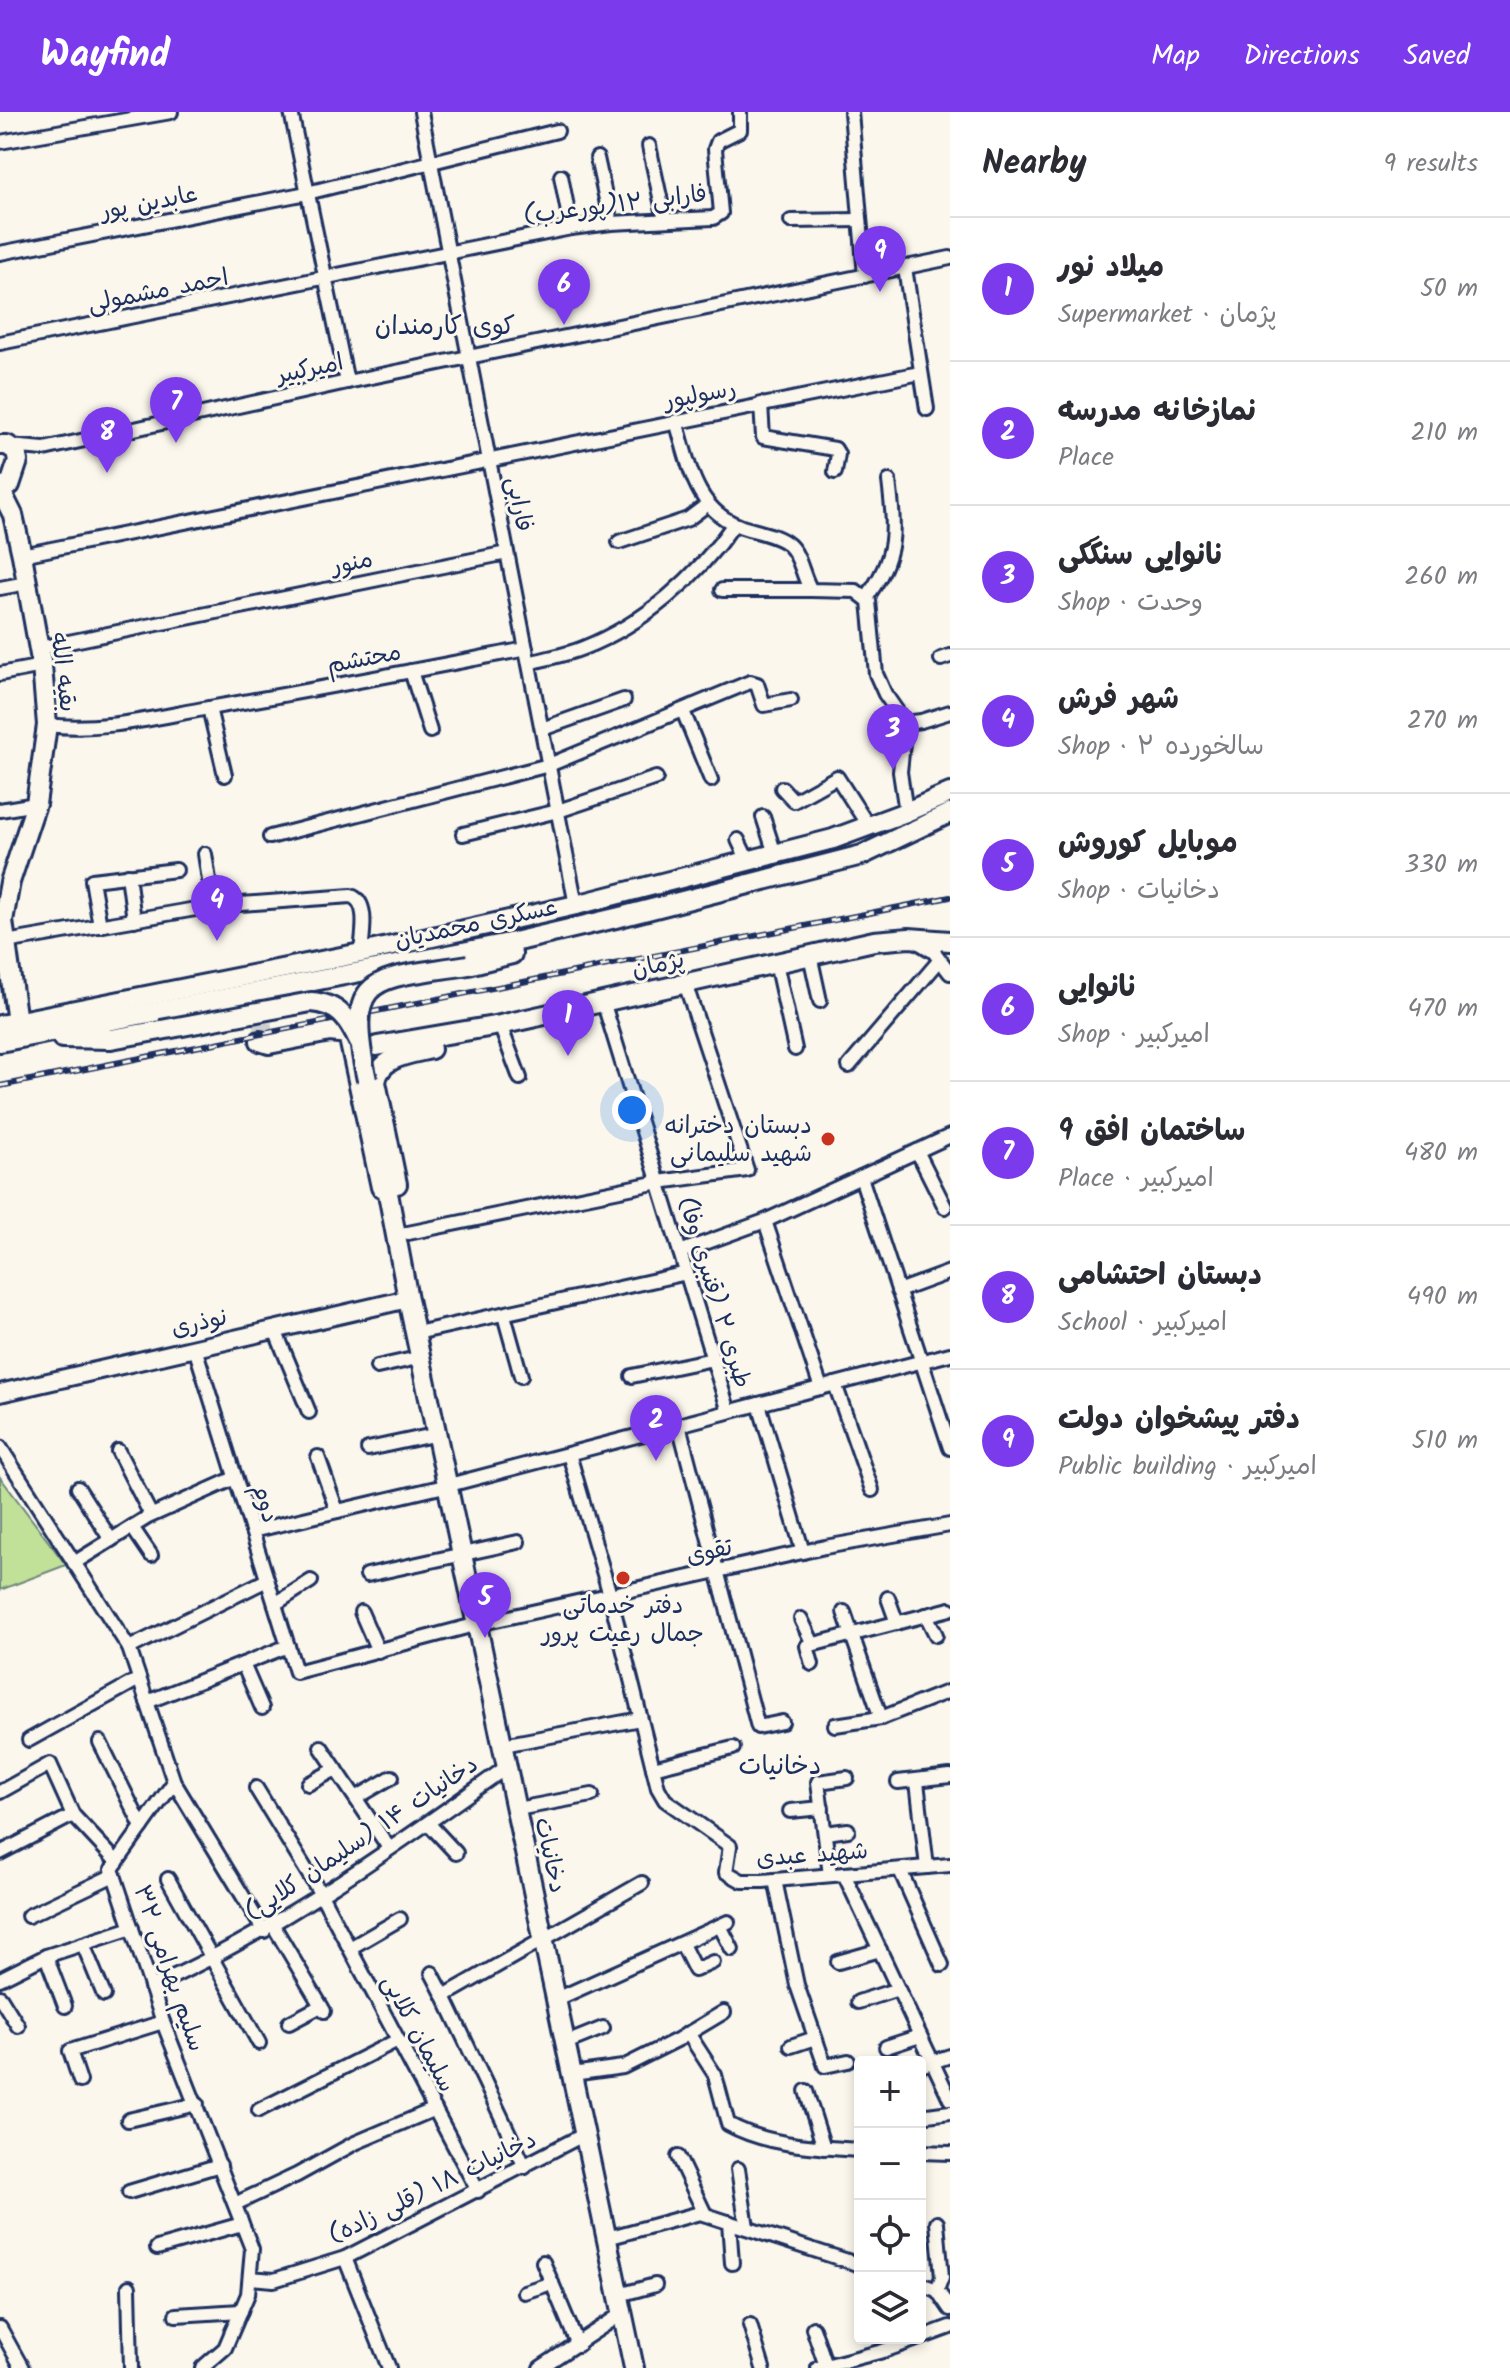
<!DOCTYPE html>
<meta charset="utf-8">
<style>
:root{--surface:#fff;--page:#f2f2f3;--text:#2b2b33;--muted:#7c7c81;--line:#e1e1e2;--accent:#7c3aed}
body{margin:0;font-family:Kalam,"Playpen Sans Arabic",sans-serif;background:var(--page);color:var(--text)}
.controls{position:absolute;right:24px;bottom:24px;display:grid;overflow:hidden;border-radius:8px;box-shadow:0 4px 12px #0003}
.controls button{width:72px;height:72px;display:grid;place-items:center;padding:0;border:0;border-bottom:2px solid var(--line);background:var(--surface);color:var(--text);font:40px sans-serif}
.you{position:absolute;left:632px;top:998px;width:28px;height:28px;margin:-20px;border:6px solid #fff;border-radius:50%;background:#1a73e8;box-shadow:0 0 0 12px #1a73e833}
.badge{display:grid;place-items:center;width:52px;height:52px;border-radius:50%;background:var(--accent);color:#fff;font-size:26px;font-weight:700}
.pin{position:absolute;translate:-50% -66px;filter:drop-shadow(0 2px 4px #0008)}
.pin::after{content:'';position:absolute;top:42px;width:28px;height:24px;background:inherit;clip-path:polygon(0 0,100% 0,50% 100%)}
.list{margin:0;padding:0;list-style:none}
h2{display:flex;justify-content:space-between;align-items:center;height:104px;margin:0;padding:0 32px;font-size:34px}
h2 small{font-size:26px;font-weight:400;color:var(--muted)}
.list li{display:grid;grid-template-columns:52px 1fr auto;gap:24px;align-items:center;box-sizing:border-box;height:144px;padding:0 32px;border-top:2px solid var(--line)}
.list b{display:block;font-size:30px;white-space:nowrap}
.list p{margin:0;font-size:26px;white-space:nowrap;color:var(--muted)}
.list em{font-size:26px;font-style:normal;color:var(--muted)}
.icon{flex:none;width:44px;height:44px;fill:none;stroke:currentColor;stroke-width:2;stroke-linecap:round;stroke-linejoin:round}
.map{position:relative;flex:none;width:950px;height:2256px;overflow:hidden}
header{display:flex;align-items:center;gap:48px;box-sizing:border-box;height:112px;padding:0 40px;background:var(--accent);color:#fff}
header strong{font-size:38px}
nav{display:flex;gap:44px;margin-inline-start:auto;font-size:28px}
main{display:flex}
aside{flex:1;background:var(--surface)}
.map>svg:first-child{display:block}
.green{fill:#c1e098;stroke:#6e887b;stroke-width:2}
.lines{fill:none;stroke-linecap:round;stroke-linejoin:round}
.secondary-tunnel{stroke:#cecfd0;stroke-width:18;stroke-dasharray:18 9;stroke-linecap:butt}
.minor-casing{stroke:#1b2f5e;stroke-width:18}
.tertiary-casing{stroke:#1b2f5e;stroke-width:22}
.secondary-casing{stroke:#1b2f5e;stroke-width:24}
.minor{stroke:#fbf7ec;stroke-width:12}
.tertiary{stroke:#fbf7ec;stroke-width:16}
.secondary{stroke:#fbf7ec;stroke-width:18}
.rail-casing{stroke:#1b2f5e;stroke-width:6}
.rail{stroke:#fbf7ec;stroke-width:3;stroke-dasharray:9;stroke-linecap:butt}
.secondary-bridge-casing{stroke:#1b2f5e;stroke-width:24;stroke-linecap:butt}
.secondary-bridge{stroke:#fbf7ec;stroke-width:18}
.poi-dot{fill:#c8321e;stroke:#fbf7ec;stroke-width:3}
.labels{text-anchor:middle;stroke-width:6;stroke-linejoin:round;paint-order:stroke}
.street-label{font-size:24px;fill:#1b2f5e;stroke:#fbf7ec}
.poi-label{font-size:24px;fill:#1b2f5e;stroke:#fbf7ec;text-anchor:end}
.neighbourhood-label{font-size:26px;fill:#1b2f5e;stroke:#fbf7ec}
</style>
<header>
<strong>Wayfind</strong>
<nav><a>Map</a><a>Directions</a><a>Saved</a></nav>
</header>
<main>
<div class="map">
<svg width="950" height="2256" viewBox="0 0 950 2256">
<rect width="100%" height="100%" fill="#fbf7ec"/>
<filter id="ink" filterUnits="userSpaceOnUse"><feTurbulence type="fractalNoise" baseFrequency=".0125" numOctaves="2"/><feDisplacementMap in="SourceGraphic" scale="16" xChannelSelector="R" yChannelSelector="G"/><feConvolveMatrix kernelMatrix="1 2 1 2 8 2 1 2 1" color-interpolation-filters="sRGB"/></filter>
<g filter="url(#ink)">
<path class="green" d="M0 1365 66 1453 0 1478Z"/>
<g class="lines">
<path class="secondary-tunnel" d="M260 929 263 916 261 895 268 886"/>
<defs>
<g id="minor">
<path d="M291 0 347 270"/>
<path d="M421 0 576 793"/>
<path d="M851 0 865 164"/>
<path d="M0 30 171 0"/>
<path d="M649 34 665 108"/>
<path d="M597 46 611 111"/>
<path d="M561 64 571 116"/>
<path d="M791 109 860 108"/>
<path d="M0 141 307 81 557 19"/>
<path d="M905 156 927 297"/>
<path d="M0 231 571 116 611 111 713 106 721 101 715 37 718 29 740 18V0"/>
<path d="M761 292 763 325 835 337 838 342 835 360"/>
<path d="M676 309C689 352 695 399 742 415 757 420 778 423 789 433 801 444 802 464 811 478L856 479 869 489 876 562 885 582 905 611"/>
<path d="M9 334 44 337 347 270 950 146"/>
<path d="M619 430 688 407 708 392"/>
<path d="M22 443 920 261"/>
<path d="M0 476 27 471"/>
<path d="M722 478H811"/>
<path d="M866 486C898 444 895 419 889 369"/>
<path d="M39 536 507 441"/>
<path d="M941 547 950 544"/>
<path d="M529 551C547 546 566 543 583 536 644 512 697 465 734 412"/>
<path d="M411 559 430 619"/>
<path d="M0 562 42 554"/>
<path d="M209 596 225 663"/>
<path d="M683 599 711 668"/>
<path d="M47 613C101 620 156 605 209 596 315 578 421 557 526 537"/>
<path d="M542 617 624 588"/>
<path d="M782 676 794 689 837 665 869 715"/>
<path d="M0 698 36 692"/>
<path d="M906 700 900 660 905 611 921 609 950 600"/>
<path d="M763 705 775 742"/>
<path d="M463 722 558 699 656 666"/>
<path d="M270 725 549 653 750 570 757 572 764 593 791 588"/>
<path d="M738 728 748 749"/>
<path d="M205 742 213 794"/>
<path d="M128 763 134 808"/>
<path d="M100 814 92 768 176 758"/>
<path d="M916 829 934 840 950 861"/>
<path d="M6 830 213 794 351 784C370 790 362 824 361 841"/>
<path d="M810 843 820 889"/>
<path d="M776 851 795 937"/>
<path d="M603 889 729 1300"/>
<path d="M500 913 520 966"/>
<path d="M849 954 939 849"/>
<path d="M917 1039 945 1095"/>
<path d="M861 1065 950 1336"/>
<path d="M765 1109 821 1276"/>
<path d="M408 1121 659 1070 747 1058 685 871"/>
<path d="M680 1140 765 1109 950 1024"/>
<path d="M898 1179 950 1160"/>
<path d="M504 1203 521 1264"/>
<path d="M275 1218 309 1300"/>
<path d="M421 1220 687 1161"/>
<path d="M195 1236 296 1560 478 1512 825 1435 950 1413"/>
<path d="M377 1255 422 1245"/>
<path d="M632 1264 713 1247"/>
<path d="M835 1272 872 1378"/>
<path d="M759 1292 803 1440"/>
<path d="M679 1313 758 1615 782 1610"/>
<path d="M0 1335 129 1536 174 1670 112 1757 163 1910 252 2137 248 2182 225 2236 202 2256"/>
<path d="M368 1337 438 1322"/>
<path d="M118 1339 151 1403"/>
<path d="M569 1342 610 1483 658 1676 665 1688 730 1734 726 1760 742 1769H763L950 1753"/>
<path d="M318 1345 337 1399"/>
<path d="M78 1376 111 1428"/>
<path d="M132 1415 151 1443"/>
<path d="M252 1419 449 1373 950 1242"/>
<path d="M74 1451 148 1405 235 1366"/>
<path d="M367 1463 518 1430"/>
<path d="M888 1486 897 1511"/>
<path d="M275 1492 311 1469"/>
<path d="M361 1500 378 1539"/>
<path d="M844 1500 881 1606"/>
<path d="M926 1503 936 1523"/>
<path d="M801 1507 813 1532"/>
<path d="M129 1536 267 1468"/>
<path d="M243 1552 262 1596"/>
<path d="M812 1552 807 1534 950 1497"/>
<path d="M147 1590 288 1534"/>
<path d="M835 1613 881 1606 947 1580"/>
<path d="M29 1628 139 1567"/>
<path d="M100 1630 142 1715"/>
<path d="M503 1633 640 1607"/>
<path d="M321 1635 389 1736"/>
<path d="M653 1656 733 1636"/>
<path d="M174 1670 264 1819"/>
<path d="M898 1670 950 1664"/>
<path d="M917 1670 927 1755"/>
<path d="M308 1672 336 1657"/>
<path d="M256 1676 322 1784 478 2079"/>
<path d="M0 1680 50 1652 73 1703 117 1750"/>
<path d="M356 1686 392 1665"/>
<path d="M517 1697 592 1683"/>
<path d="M790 1699 822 1696"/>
<path d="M428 1711 456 1741"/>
<path d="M825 1721 848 1718"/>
<path d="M0 1741 73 1703"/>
<path d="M900 1758 942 1853"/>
<path d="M844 1762 950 1987"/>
<path d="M830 1763 818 1670 847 1666"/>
<path d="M168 1767 259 1931"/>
<path d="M775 1768 797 1873 825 1954 848 1949"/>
<path d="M28 1804 114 1763"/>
<path d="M273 1813 324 1899"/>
<path d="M720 1814 732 1837"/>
<path d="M83 1832 104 1883"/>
<path d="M682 1832 695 1858 713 1850"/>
<path d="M350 1836 400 1807"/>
<path d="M46 1844 65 1894"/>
<path d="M838 1850 880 1838"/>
<path d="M432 1861 444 1884"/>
<path d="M0 1867 46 1844 132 1816"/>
<path d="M151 1875C280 1817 393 1736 508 1654"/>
<path d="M0 1885 18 1914"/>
<path d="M557 1887 728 1810"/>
<path d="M858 1890 898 1877"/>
<path d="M289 1911 321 1894"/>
<path d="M688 1921 715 1963 728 2012C768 2034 816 2035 860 2038"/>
<path d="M566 1931 603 1916"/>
<path d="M791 1934 815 1926"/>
<path d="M886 1935 920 1924"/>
<path d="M920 1954 950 1944"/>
<path d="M572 1962 623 1955 679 1927 724 1900"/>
<path d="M80 1969 70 1939 163 1910"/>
<path d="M806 1979 824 2036"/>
<path d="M259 1998 398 1928"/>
<path d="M920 2004 950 2000"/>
<path d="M128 2008 197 1992"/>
<path d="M920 2040 950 2041"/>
<path d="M678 2045 705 2102"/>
<path d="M525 2055 444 1884 642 1771"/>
<path d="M738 2057 747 2115"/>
<path d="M129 2080 220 2053"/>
<path d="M235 2092 297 2063 355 2031 435 1997"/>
<path d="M729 2110 732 2151"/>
<path d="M607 2126 700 2101 860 2153"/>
<path d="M157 2136 242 2112"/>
<path d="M345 2146 389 2256"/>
<path d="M543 2150 578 2233"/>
<path d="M250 2166 274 2168 345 2146 585 2022"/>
<path d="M920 2172 937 2178"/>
<path d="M129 2175 131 2256"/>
<path d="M937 2178 942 2165 937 2111"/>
<path d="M937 2178 950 2197"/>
<path d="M524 2180 552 2171"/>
<path d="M619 2183 655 2173"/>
<path d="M176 2203 241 2199"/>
<path d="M750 2213 763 2256"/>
<path d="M0 2216 22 2256"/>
<path d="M813 2216 826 2254"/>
<path d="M920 2226 950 2215"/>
<path d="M540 2256 623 2201"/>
<path d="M818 2256 883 2239 920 2226"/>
</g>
<path id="tertiary" d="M0 1281 408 1187"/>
<g id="secondary">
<path d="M0 333H7L16 339 18 349 10 373 0 374"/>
<path d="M0 377 13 403 22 443 42 554 47 613 36 692 10 770 3 809 17 910"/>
<path d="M468 853 512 842"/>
<path d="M0 913 361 841 576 793 833 727 906 700 950 681"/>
<path d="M62 926 111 927 161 918"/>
<path d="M260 929 269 932 330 920 348 922 381 1075"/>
<path d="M0 930 514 830 620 805 862 743 950 701"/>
<path d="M377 934 500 913 874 829 909 826 950 829"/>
<path d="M386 1060 387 1076 408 1187 634 2256"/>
<path d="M397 1072 376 970C379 945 410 942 431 937"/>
</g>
</defs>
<use href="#minor" class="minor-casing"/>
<use href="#tertiary" class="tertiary-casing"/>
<use href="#secondary" class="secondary-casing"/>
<use href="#minor" class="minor"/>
<use href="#tertiary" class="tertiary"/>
<use href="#secondary" class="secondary"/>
<defs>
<path id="rail" d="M0 974 950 785"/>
</defs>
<use href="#rail" class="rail-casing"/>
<use href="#rail" class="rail"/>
<defs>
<g id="secondary-bridge">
<path d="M161 918 311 890C339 892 348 907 359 930"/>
<path d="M367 968C343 858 375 868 468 853"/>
</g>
</defs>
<use href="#secondary-bridge" class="secondary-bridge-casing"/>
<use href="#secondary-bridge" class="secondary-bridge"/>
</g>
</g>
<g class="poi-dot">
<circle cx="828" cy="1027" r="8"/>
<circle cx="623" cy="1466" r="8"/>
</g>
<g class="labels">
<g class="street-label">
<text transform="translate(149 90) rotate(-11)" y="8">عابدین پور</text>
<text transform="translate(615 92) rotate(-7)" y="8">فارابی ۱۲(پورعرب)</text>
<text transform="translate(158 178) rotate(-11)" y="8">احمد مشمولی</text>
<text transform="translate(310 256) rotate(-12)" y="8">امیرکبیر</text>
<text transform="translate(700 282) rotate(-11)" y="8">رسولپور</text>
<text transform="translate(520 392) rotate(79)" y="8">فارابی</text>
<text transform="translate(352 450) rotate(-11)" y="8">منور</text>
<text transform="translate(364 546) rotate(-11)" y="8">محتشم</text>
<text transform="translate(64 560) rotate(83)" y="8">بقیه الله</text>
<text transform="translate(476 811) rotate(-12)" y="8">عسکری محمدیان</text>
<text transform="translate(658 852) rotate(-12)" y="8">پژمان</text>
<text transform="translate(715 1180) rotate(73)" y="8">طبری ۲ (قنبری وفا)</text>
<text transform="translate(199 1210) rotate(-13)" y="8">نوذری</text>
<text transform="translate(266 1391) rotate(73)" y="8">دوم</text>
<text transform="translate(709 1439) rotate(-13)" y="8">تقوی</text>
<text transform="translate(361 1726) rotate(-34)" y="8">دخانیات ۱۴ (سلیمان کلایی)</text>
<text transform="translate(812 1742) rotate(-4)" y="8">شهید عبدی</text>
<text transform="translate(551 1743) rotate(78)" y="8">دخانیات</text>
<text transform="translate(170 1856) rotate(71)" y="8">سلیم بهرامی ۳۲</text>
<text transform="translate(419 1921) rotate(62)" y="8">سلیمان کلایی</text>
<text transform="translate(432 2075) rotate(-26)" y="8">دخانیات ۱۸ (قلی زاده)</text>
</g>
<g class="poi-label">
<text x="812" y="1021">دبستان دخترانه<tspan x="812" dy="28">شهید سلیمانی</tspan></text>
<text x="623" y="1501" text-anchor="middle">دفتر خدماتی<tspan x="623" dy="28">جمال رعیت پرور</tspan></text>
</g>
<g class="neighbourhood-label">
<text x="445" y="222">کوی کارمندان</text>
<text x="780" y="1662">دخانیات</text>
</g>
</g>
</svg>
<div class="controls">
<button>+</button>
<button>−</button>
<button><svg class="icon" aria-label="locate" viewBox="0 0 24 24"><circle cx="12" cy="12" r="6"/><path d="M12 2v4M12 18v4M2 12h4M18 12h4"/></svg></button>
<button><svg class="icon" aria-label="layers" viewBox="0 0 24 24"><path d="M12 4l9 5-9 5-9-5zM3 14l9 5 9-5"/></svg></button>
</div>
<div class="you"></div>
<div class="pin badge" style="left:568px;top:944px">1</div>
<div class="pin badge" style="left:656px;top:1349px">2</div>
<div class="pin badge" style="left:893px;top:658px">3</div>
<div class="pin badge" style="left:217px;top:829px">4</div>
<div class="pin badge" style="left:485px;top:1526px">5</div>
<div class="pin badge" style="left:564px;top:213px">6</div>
<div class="pin badge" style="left:176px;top:331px">7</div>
<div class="pin badge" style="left:107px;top:361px">8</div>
<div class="pin badge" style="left:880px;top:180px">9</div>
</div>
<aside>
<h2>Nearby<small>9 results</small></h2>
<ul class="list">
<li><span class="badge">1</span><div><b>میلاد نور</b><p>Supermarket · پژمان</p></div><em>50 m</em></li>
<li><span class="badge">2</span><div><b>نمازخانه مدرسه</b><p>Place</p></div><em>210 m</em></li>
<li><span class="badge">3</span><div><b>نانوایی سنگکی</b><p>Shop · وحدت</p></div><em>260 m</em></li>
<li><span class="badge">4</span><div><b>شهر فرش</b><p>Shop · سالخورده ۲</p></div><em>270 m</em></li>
<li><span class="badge">5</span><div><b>موبایل کوروش</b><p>Shop · دخانیات</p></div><em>330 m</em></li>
<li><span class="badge">6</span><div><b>نانوایی</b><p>Shop · امیرکبیر</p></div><em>470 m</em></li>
<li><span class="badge">7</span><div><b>ساختمان افق 9</b><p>Place · امیرکبیر</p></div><em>480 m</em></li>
<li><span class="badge">8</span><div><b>دبستان احتشامی</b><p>School · امیرکبیر</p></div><em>490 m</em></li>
<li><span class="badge">9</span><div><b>دفتر پیشخوان دولت</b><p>Public building · امیرکبیر</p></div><em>510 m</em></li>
</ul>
</aside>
</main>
